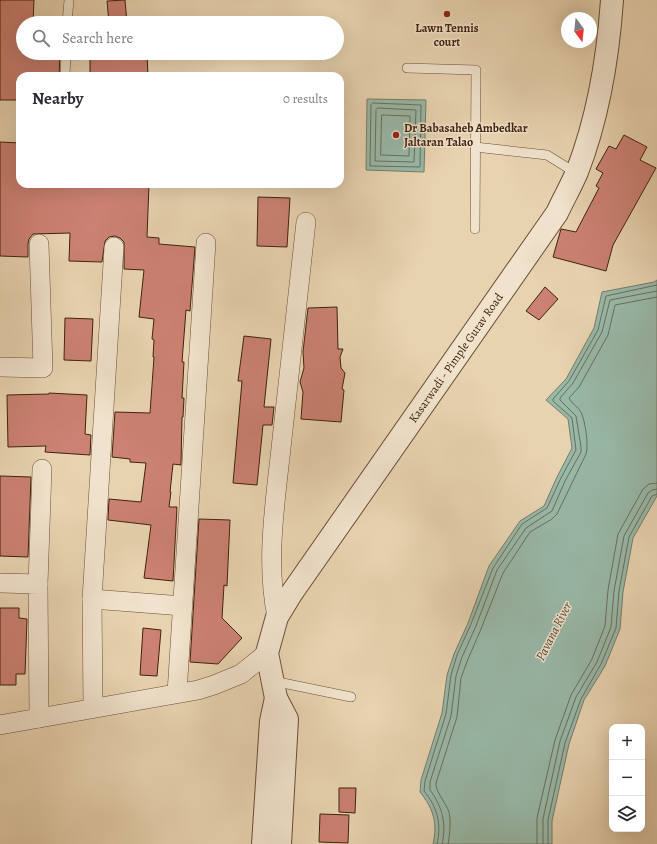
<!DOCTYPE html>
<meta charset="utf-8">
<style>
:root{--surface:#fff;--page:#f2f2f3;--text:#2b2b33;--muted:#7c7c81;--line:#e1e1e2}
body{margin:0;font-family:Alegreya,serif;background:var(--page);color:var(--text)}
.controls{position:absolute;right:12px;bottom:12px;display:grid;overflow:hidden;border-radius:8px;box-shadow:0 4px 16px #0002}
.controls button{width:36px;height:36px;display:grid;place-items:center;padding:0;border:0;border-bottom:1px solid var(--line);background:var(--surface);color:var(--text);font:20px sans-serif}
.compass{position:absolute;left:561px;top:12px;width:36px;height:36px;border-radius:50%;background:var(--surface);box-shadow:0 4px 16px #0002;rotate:165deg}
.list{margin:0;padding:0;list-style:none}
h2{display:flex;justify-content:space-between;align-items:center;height:52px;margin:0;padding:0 16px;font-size:17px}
h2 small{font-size:13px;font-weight:400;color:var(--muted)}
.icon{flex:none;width:22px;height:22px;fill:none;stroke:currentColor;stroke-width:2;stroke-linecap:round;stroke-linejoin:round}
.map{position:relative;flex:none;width:657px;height:844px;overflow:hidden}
.search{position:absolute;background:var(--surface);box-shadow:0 4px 16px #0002;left:16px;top:16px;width:328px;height:44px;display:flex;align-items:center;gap:10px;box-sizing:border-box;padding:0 14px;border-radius:22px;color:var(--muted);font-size:15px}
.panel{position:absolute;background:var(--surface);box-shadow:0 4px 16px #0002;left:16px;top:72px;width:328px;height:116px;border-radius:12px}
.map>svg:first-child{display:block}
.water{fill:#98b8a8;stroke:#757c6b}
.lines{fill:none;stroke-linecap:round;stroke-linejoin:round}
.shore{stroke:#6c6d5c;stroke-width:1}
.building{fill:#cb8173;stroke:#40220f}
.service-casing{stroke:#6a4e37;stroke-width:10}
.minor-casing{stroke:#6a4e37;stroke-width:20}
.tertiary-casing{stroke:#6a4e37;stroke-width:24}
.service{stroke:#f0e2cc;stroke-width:9}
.minor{stroke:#f0e2cc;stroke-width:19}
.tertiary{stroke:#f0e2cc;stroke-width:22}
.poi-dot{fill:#8f2418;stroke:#f0e2cc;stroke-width:1.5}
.labels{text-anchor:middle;stroke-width:3;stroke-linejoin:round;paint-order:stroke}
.poi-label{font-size:12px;font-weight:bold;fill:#40220f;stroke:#f0e2cc}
.street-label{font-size:12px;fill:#40220f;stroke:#f0e2cc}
.water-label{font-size:13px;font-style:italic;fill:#564835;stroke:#f0e2cc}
</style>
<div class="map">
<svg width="657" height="844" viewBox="0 0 657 844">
<rect width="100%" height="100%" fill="#e8d3b0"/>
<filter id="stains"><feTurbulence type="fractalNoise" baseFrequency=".005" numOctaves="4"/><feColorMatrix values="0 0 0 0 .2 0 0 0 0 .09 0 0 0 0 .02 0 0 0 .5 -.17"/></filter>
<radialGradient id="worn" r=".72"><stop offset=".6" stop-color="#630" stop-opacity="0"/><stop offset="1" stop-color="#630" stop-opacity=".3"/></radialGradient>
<g class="water">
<path d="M367 99 426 100 424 172 366 170Z"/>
<path d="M657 280V496L633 538 623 592 620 629 605 666 584 700 569 744 552 821V844H433C438 823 433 808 420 792L421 780 442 713 447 675 454 654 468 623 489 566 520 521 544 506 557 477 572 448 568 419 546 400 566 379 594 328 602 292 654 282Z"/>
</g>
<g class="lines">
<g class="shore">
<path d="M373 103 421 105 420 167 370 166 371 105Z"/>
<path d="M378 108 416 110 414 162 375 161 376 110Z"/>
<path d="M382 115 410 116 409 156 381 155Z"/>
<path d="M437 844C442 823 437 807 424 791L425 781 446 714 451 675 457 655 471 624 493 568 522 524 547 508 561 478 576 450 572 418 553 401V399L569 381 598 330 606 296 657 285"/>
<path d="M442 844C447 824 442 806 430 790V782L451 716 456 676 462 657 476 626 497 570 526 528 552 511 565 481 581 452V447L576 416 560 400V398L573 383 602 332 610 300 657 291"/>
<path d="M448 844C450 835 451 820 449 812 446 803 435 791 436 783L457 717 461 678 468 659 481 629 503 573 530 532 552 519 557 514 586 454C589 446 585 420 581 412 578 407 572 404 569 398L579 387 608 335 615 305 657 297"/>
<path d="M537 844V818L555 740 571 695 592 659 605 626 608 590 618 534 643 489 649 484 657 483"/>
<path d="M543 844V819L560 741 576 697 597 662 611 627 614 591 624 536 648 493 652 490 657 489"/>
<path d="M548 844V820L565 743 581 699 601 664 616 628 619 591 629 537 652 496 657 494"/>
</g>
</g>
<g class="building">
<path d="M0 0H34L33 23H23V53H60L59 76H20V100H0Z"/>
<path d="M125 0 127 23H109L107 1Z"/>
<path d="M90 53H147L148 76H90Z"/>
<path d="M624 135 647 147 640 160 656 168 613 245 606 271 553 257 561 229 576 232 599 188 596 186 603 173 596 169 609 146 616 149Z"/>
<path d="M0 142 20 143V184H149L147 237 159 238V244L195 247 190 311 186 310 182 362H184L182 398H184L183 417H182L181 465 173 464 170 492H171L169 507H177L173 581 144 578 151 525 108 520 109 499 141 502 146 463 130 462V459L112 457 115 412 150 413 154 357H153L154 340 152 339 154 319 139 317 144 270 124 269V242L120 238 115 236 109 237 105 241 102 262 69 261 70 233 33 234 29 239 28 244V257L0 256Z"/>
<path d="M258 197 290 198 287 247 257 246Z"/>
<path d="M545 287 558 299 539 320 526 311Z"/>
<path d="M337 307 338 349H343L340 357 341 368 345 373 342 389 344 390 341 422 301 419 303 392 300 382 304 368 303 352 308 308Z"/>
<path d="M65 318 93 319 91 361 64 360Z"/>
<path d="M244 336 271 339 264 407H274L272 425H263L257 485 233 483 242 381H238Z"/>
<path d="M49 393 87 395 85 434 91 435 90 455 45 452 46 446 8 447 7 395 49 394Z"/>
<path d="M0 476 31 477 28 557 0 556Z"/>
<path d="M199 519 230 520 227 586 224 585 222 618 242 638 218 664 190 662Z"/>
<path d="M0 608H19V618L27 619 25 674H16V685H0Z"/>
<path d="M143 628 161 630 157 676 140 675Z"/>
<path d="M339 788H356L355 813 339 812Z"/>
<path d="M320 814 349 815 348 843 319 842Z"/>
</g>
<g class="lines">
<defs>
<g id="service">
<path d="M67 23 69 0"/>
<path d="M407 68 476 70 475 229"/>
<path d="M65 76 66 53"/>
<path d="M475 147 547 155 576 173"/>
<path d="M273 681 351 697"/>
</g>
<g id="minor">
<path d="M0 367 43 368 39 244"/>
<path d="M0 583 38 584 39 718"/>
<path d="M38 584 42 469"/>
<path d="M92 599 183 606"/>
<path d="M277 617C265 559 276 498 282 439 290 367 298 294 306 222"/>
<path d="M177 693 206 243"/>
<path d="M93 708 92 599 114 247"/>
<path d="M0 725 198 690 214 685 241 674 267 653"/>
</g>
<g id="tertiary">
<path d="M263 844 271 721 276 698"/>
<path id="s1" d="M280 844 287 719 276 698 267 653 277 617 291 594 557 213C563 200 571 186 577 172 598 118 608 58 612 0"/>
</g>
</defs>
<use href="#service" class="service-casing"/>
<use href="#minor" class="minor-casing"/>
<use href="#tertiary" class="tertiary-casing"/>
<use href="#service" class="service"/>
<use href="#minor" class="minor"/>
<use href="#tertiary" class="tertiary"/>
</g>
<g class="poi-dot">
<circle cx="447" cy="14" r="4"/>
<circle cx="396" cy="135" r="4"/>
</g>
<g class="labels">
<g class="poi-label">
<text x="447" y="32">Lawn Tennis<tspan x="447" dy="14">court</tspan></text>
<text x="404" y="132" text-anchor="start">Dr Babasaheb Ambedkar<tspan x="404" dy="14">Jaltaran Talao</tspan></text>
</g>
<g class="street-label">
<text dy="4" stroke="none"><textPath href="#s1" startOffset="547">Kasarwadi - Pimple Gurav Road</textPath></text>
</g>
<g class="water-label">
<text transform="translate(553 631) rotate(-63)" y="5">Pavana River</text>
</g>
</g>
<rect width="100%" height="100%" filter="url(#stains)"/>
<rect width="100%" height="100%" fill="url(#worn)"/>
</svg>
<div class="controls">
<button>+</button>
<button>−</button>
<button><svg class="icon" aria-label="layers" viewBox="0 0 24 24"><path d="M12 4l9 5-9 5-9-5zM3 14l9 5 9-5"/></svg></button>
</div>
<svg class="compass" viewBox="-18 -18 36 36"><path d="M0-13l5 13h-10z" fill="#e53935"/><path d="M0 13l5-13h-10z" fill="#7c7c81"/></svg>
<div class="search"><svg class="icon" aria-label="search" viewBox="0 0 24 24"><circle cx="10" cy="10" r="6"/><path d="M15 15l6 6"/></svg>Search here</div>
<section class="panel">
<h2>Nearby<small>0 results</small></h2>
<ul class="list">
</ul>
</section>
</div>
